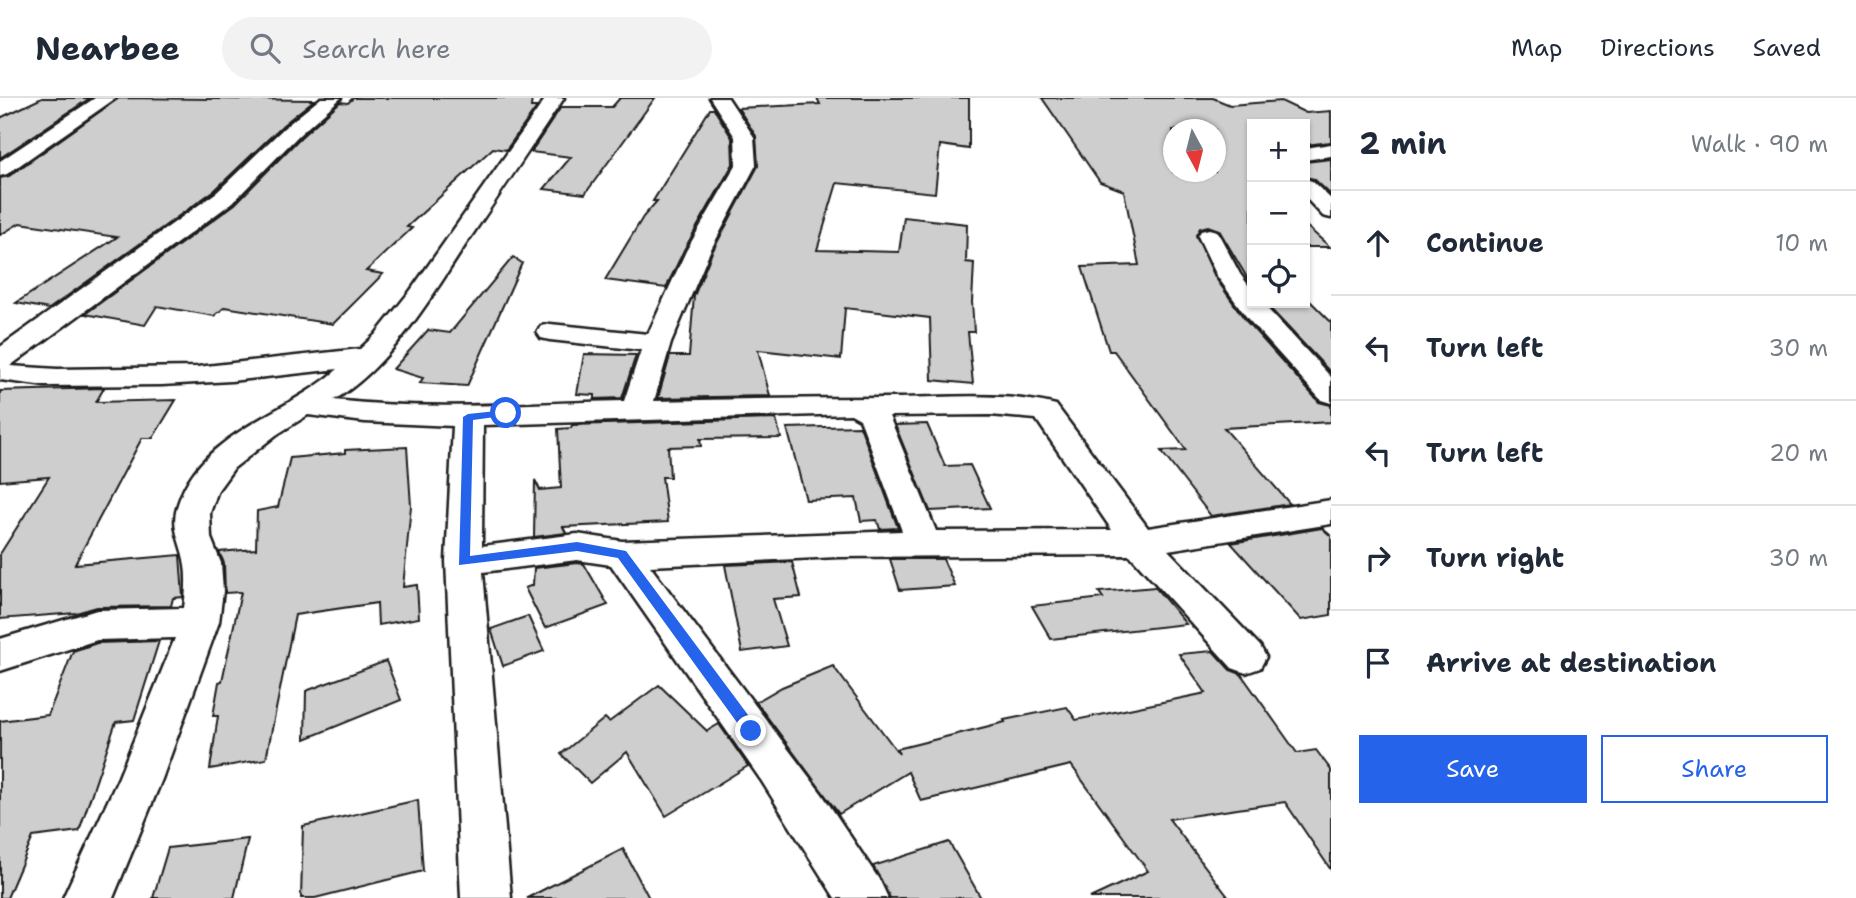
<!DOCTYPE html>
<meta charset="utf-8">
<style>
:root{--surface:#fff;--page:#f2f2f3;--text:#1f2937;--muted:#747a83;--line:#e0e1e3;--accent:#2563eb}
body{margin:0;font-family:"Shantell Sans",sans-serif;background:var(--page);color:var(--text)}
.controls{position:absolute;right:21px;top:21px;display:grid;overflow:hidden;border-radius:0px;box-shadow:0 2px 5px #0004}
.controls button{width:63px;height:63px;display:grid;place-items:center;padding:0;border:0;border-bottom:2px solid var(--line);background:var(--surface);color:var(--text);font:35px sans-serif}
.compass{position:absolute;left:1163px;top:21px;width:63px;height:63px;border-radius:50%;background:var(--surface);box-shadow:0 2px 5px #0004;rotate:173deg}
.stop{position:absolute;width:21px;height:21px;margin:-16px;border:5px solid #2563eb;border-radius:50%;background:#fff}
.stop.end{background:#2563eb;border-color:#fff;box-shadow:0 2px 7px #0008}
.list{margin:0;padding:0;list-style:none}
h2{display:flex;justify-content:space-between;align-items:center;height:91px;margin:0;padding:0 28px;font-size:30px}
h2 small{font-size:23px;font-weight:400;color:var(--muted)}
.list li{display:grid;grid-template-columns:46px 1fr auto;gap:21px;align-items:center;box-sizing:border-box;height:105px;padding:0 28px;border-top:2px solid var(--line)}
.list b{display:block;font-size:26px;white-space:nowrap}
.list em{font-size:23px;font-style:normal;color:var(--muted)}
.actions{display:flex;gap:14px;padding:21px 28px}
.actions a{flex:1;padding:16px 0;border:2px solid var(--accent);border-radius:0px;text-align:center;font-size:24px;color:var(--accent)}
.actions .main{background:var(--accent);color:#fff}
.icon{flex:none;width:38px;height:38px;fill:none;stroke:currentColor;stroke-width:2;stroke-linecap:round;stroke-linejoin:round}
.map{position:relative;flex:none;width:1331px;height:800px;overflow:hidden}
header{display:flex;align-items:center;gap:42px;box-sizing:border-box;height:98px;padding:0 35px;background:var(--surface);border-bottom:2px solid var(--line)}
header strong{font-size:33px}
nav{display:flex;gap:38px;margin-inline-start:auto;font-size:24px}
.search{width:490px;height:63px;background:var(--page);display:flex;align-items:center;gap:18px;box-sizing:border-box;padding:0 24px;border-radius:38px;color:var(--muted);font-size:26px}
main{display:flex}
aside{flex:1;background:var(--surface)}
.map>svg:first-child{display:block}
.building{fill:#cecece;stroke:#1c1c1c;stroke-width:2;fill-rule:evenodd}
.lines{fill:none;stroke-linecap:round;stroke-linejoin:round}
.minor-casing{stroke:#1c1c1c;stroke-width:5}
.minor{fill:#fff;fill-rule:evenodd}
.route{fill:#2563eb}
</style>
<header>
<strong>Nearbee</strong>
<div class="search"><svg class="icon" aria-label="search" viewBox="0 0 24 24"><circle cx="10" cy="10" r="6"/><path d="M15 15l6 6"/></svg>Search here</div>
<nav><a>Map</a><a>Directions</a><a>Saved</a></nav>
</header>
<main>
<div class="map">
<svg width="1331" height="800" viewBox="0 0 1331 800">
<rect width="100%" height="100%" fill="#fff"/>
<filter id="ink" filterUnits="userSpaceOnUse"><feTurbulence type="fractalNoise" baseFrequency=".0143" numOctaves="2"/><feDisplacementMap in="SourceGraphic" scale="14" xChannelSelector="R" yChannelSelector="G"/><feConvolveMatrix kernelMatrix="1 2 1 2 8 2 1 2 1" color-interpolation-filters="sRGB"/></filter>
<g filter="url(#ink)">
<g class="building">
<path d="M42 0H90L0 60V20Z"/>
<path d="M119 0 314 2 283 27 215 92 49 211 16 205 117 139 20 125 0 137V80L9 78Z"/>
<path d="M353 0H532L531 9H537L506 52 493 50 407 129 412 130 366 173 383 176 333 226 225 209 214 218 157 208 145 227 85 216 235 106 301 39 340 4 348 5Z"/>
<path d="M620 0H655L585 96 544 91 571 59 531 54 561 9H612Z"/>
<path d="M817 0H969V51L940 47 935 95 837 85 817 152 899 154 904 119 967 126 966 164 974 165 972 204 974 234H968L973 286 932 282 930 220 845 210 841 261 758 252 770 298 658 300 670 258H689L694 198 712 154 758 68 756 38 738 10 820 6Z"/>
<path d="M1042 0H1213L1230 7 1281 3 1306 15 1331 13V44L1305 47V26H1252V188L1219 132 1208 128 1200 130 1196 137 1215 179 1246 223 1319 304 1331 307V324L1224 330 1290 406 1211 418 1161 353 1186 352 1114 253H1109L1082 169 1139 167 1124 93 1100 84ZM1173 32H1215V74H1173Z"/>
<path d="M710 11H714L732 40 733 66 684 152 666 190 605 182 643 119 657 103H653Z"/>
<path d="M1331 61V97L1314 81 1305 79V64Z"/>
<path d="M1305 127 1330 149H1305Z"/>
<path d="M513 159 522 165 467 288 420 285 423 280 393 271 428 232 450 235Z"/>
<path d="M1305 198 1331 224V275L1265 205H1305Z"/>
<path d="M584 256 636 257 622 300 595 301V297L577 296Z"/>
<path d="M104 290 96 304 176 302 153 340H142L75 466 180 457 183 499 173 500 171 508 97 509 76 515 0 521V456L49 379 0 383V293Z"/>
<path d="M776 321 781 340 700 341 701 348 668 349 670 379H662L668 424 563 429 566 435 534 439 535 382 540 392 561 390 558 331 571 330 572 327Z"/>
<path d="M927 326 945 368 970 367 990 410 930 413 895 327Z"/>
<path d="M860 328 898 430 880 431 877 422 861 423 856 400 806 402 787 330Z"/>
<path d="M407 349 411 408 403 489 417 487 419 520 378 527 377 505 295 517 266 661 210 671 218 618H213L219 584 222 583 241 494 225 495 224 465 219 454 256 451 257 413 278 409 290 360 345 355V352Z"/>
<path d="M1322 430 1331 438V517L1301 522 1231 445Z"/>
<path d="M890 461H943L955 488 900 492Z"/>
<path d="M792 464 801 499 773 501 787 548 742 554 725 467Z"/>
<path d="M577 465 584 466 608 507 545 530 525 490 533 487 534 470Z"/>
<path d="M1155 489 1186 526 1051 541 1032 508 1103 500 1099 494Z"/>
<path d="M528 518 544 553 503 568 491 531Z"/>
<path d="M159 543 134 622 116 624 79 733 33 739 7 800H0V623L48 617 73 553 97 545Z"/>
<path d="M1213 553 1230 572 1241 576 1297 655 1316 652 1331 672V772L1285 704 1169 721 1229 800H1090L1148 773 1071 667 921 703 908 674 839 716 756 604 782 589 833 568 899 656 897 651 1005 624 1004 622 1067 609 1076 622 1206 595 1179 556Z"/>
<path d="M386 563 401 602 305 641 306 593Z"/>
<path d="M659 587 707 633 719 626 748 668 666 718 627 654 590 685 561 656 605 620 609 624Z"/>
<path d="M418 702 423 773 315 800H301L303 728Z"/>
<path d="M248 741 234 800H153L168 750Z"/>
<path d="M949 744 981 800H890L873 768Z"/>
<path d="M623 751 649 800H527Z"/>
</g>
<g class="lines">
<defs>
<g id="minor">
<path d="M95 0H116L7 76 0 78V63Z"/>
<path d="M321 0H341L299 37 233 104 10 268 57 271 197 269 360 251 375 237 411 192 546 0H564C532 48 500 96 468 143 432 198 391 268 334 302 431 313 527 305 624 303L641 252 550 242 541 240 537 234 541 228 550 226 648 236 686 153 736 67 735 39 710 0H728L754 39 756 67 710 153 671 245 654 303C736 301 818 300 900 300 951 299 1006 294 1056 307L1148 430 1331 402V426L1168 452 1260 548 1266 559 1260 570 1246 575 1232 570 1130 457 838 459 650 468 822 696 880 783 888 800H835L761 682 611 467 577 462 483 474 511 800H461L446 463 453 328 365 324 308 317 276 337 234 370 218 392 210 415 211 440 221 465 223 493 219 524 162 681 113 800H63L119 679 175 540 97 542 0 573V541L97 512 184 510C186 495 187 481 185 467 183 449 172 433 176 414 193 336 287 317 338 271L231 283 162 287 45 288 0 282V249L217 94 285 29ZM851 316 860 321 902 433 622 443 577 436 482 448 483 327ZM990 317 1036 321 1112 432 936 433 889 318Z"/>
<path d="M1331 46V58L1305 62V50Z"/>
<path d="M1305 81 1312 83 1331 101V120L1323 118 1305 99Z"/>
<path d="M1209 131 1217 133 1240 176 1252 192V205H1262L1331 279V305L1321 302 1248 221 1217 178 1198 138 1201 133Z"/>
</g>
</defs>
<use href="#minor" class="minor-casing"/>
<use href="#minor" class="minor"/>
</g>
</g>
<path class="route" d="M506 312H510V317L473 322 470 458 577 444 626 453 757 629 759 633 757 637H746L618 460 577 453 459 467 463 319 468 316Z"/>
</svg>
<div class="controls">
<button>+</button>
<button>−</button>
<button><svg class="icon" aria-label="locate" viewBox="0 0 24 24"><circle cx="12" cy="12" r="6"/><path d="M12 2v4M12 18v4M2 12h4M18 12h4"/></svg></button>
</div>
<svg class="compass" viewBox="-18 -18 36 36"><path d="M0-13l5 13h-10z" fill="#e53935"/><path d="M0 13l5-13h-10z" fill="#747a83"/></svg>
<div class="stop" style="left:506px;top:315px"></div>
<div class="stop end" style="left:751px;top:633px"></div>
</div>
<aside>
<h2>2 min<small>Walk · 90 m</small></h2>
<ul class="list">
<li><svg class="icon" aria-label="ahead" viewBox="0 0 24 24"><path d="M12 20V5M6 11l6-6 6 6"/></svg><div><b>Continue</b></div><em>10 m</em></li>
<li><svg class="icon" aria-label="left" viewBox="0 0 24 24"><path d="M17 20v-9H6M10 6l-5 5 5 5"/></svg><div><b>Turn left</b></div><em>30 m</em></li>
<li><svg class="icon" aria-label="left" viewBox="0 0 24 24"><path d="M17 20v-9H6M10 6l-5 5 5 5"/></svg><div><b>Turn left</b></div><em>20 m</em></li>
<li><svg class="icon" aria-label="right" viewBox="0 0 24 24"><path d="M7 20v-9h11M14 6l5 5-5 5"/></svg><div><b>Turn right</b></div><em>30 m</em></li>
<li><svg class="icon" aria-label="arrive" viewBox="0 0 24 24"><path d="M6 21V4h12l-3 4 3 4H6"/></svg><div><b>Arrive at destination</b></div></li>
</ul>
<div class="actions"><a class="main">Save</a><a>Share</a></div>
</aside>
</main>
